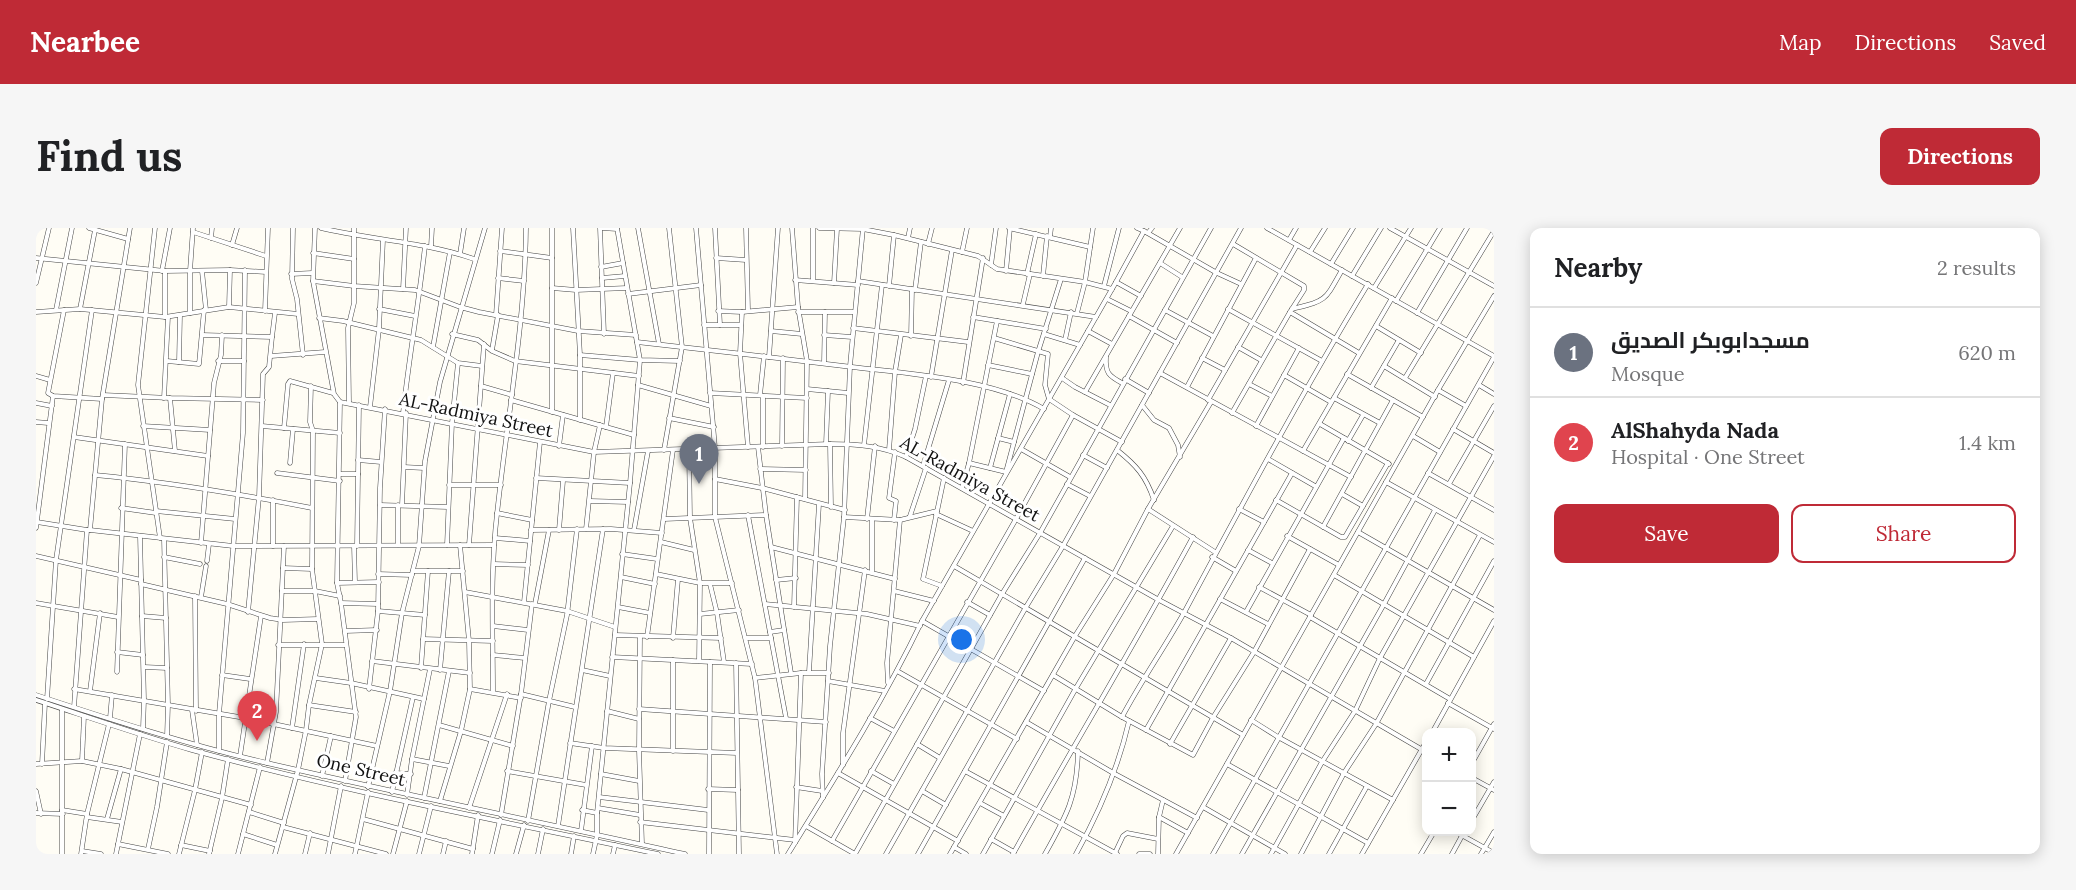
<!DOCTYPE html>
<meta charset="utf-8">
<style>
:root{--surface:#fff;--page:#f6f6f6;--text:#202124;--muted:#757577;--line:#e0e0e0;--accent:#bf2a36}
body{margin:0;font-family:Lora,Cairo,serif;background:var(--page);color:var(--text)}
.controls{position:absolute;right:18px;bottom:18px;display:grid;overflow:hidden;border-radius:12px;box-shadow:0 3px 15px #0003}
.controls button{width:54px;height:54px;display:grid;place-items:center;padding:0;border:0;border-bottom:2px solid var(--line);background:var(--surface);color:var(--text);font:30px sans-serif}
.you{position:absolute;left:926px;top:412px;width:21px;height:21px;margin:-15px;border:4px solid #fff;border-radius:50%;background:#1a73e8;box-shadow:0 0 0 9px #1a73e833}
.badge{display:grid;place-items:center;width:39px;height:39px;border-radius:50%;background:var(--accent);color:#fff;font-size:20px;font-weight:700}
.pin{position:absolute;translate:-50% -50px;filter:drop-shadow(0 2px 3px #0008)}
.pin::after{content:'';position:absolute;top:32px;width:21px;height:18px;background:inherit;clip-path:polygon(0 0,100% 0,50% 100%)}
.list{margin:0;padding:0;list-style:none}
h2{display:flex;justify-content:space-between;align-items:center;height:78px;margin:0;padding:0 24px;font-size:26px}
h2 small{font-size:20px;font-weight:400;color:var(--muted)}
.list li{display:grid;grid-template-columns:39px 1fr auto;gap:18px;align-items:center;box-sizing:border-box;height:90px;padding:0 24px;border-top:2px solid var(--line)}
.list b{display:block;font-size:22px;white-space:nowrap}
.list p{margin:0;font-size:20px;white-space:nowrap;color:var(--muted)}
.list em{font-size:20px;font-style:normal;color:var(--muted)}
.actions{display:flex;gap:12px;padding:18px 24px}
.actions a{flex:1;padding:14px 0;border:2px solid var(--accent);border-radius:12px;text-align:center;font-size:21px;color:var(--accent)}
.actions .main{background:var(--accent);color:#fff}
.map{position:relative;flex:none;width:1458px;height:626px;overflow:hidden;border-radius:12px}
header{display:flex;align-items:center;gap:36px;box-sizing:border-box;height:84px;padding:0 30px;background:var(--accent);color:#fff}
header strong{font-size:28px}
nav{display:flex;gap:33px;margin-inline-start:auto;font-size:21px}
.intro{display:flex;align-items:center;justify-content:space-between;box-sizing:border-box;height:144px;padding:0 36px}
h1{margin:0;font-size:42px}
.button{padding:15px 27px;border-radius:12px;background:var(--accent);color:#fff;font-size:21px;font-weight:700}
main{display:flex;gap:36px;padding:0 36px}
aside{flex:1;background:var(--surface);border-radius:12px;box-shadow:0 3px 15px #0003}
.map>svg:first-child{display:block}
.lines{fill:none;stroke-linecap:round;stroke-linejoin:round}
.minor-casing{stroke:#444;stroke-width:5}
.minor{stroke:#fff;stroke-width:4}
.labels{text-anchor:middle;stroke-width:6;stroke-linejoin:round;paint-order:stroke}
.street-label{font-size:18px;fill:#111;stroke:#fff}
</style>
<header>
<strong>Nearbee</strong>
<nav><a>Map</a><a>Directions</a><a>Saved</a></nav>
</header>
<div class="intro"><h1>Find us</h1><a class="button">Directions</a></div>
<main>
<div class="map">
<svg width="1458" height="626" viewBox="0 0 1458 626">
<rect width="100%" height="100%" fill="#fffdf5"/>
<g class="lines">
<defs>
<g id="minor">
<path d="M53 0 92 11"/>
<path d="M119 0 102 157 124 310"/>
<path d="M257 0 256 51 261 71 267 127"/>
<path d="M279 0 277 53 298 166 304 174 301 355 305 375 320 489 309 553"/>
<path d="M285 0C336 12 389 14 438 31"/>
<path d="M537 0 544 127V192"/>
<path d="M564 0 568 106"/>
<path d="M566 0 581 1"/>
<path d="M602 0 623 116"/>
<path d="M660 0 679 220V289L719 450 741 626"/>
<path d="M679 0 684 97"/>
<path d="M710 0 712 82"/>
<path d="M756 0 762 79 771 133 769 271"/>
<path d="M783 0 827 1 858 7 942 28 961 41 1049 54 1076 61"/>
<path d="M973 0 1054 19"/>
<path d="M1231 0 1458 128"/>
<path d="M1354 0 1458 58"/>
<path d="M1108 3 1181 45 1205 56"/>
<path d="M157 4 230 28"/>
<path d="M1112 5 1116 0"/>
<path d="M1014 9 1015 0"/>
<path d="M175 10 176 0"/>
<path d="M872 10 874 0"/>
<path d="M1253 12 1260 0"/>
<path d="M892 16 896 0"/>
<path d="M1197 16 1268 58V62L1254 84 1323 125"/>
<path d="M196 17 201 0"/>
<path d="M395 19 396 0"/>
<path d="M464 23 516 30"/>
<path d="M926 24 931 0"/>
<path d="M1274 24 1289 0"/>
<path d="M277 25 318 31"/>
<path d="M424 26 428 0"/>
<path d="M0 30 129 43 194 42 230 44"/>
<path d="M680 30 710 32"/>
<path d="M1124 35 1146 49"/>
<path d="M1295 36 1317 0"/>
<path d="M955 37 960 0"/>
<path d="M565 39 587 35"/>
<path d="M126 43 134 0"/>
<path d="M129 43V89"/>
<path d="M166 43 170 82"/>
<path d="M970 43 974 0"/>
<path d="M255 46 276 45"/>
<path d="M991 46 1000 6"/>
<path d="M1007 48 1011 8"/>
<path d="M1316 48 1345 0"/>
<path d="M462 50 488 53"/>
<path d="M566 50 589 48"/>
<path d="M759 52 822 57"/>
<path d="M277 53 318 58 379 62 424 79 443 84 542 103 600 107"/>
<path d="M777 53V0"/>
<path d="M822 53 1060 89"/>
<path d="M1080 54 1105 68"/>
<path d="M0 55 13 0"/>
<path d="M798 55 801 1"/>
<path d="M853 58 858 7"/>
<path d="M1068 58 1083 0"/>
<path d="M516 60 540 62 591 60"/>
<path d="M1338 60 1375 0"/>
<path d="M367 61 370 0"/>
<path d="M879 62 885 14"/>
<path d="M592 66 665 57"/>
<path d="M1071 71 1095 83"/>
<path d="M1360 73 1404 0"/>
<path d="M987 76 994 46"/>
<path d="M193 79 194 42"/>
<path d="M44 81 59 2"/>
<path d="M343 81 379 88"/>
<path d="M1192 81 1286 133"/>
<path d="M1256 81C1291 72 1288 74 1306 42"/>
<path d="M20 82 36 0"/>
<path d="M28 82 12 165 17 168 66 171"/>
<path d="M1129 82 1177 108"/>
<path d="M229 83 232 0"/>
<path d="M682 83 706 84 762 79"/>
<path d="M0 84 44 81 129 89 193 79 262 86"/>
<path d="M706 84 704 125 712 219"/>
<path d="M762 84H818"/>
<path d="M154 85V43L157 0"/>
<path d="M1041 85 1049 54 1057 0"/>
<path d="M1381 85 1431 0"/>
<path d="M460 87 466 0"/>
<path d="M1093 88 1141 115"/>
<path d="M937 89 1010 101"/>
<path d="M283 90 307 93 385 112 422 135 446 138"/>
<path d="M668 97H705"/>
<path d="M1340 98 1385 125"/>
<path d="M817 100 932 114"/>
<path d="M735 103 766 106"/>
<path d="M1052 103 1076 116"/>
<path d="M416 106 442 112 456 123 479 133 603 148"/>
<path d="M1008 106 1044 117"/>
<path d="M166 107 236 109 233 139 227 146 223 269 212 384"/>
<path d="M788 107 816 109"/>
<path d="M875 108 876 61"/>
<path d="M236 109 239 85"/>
<path d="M958 110 1012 126 1009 157 1013 171 1037 187 1086 214"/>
<path d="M1029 112 1035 84"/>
<path d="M601 114C673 122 744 130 816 139 875 146 957 151 1008 181"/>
<path d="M397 119 414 24"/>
<path d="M1202 119 1225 132"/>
<path d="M456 122 462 87"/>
<path d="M544 127 604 132 644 133"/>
<path d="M235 128 289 124"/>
<path d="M733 129 742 0"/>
<path d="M1070 129C1069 145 1073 148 1086 155"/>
<path d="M1166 130 1189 142"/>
<path d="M131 133 163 136 168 82"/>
<path d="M182 133H208"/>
<path d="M143 134 144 87"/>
<path d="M788 135 789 84"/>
<path d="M952 137 996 146"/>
<path d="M1348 138 1399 169"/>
<path d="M1124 145 1315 249"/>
<path d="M1311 146 1387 189"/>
<path d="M1248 147 1295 174"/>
<path d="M0 148 14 152"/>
<path d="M895 149 916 22"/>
<path d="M1026 150 1039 159 1074 177"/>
<path d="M1369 150 1458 3"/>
<path d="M1089 151 1113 165"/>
<path d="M927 155 947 30"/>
<path d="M1213 156 1236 168"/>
<path d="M602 157 675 178"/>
<path d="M1443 157 1458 166"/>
<path d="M445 158 476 167"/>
<path d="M1151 159 1220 30"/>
<path d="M1335 160 1363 112"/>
<path d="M771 161 812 165"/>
<path d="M1402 162 1430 178"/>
<path d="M1049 164 1144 0"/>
<path d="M674 165 771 170"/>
<path d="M67 167 134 170 227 172"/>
<path d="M724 167 728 128"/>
<path d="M727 168V219"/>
<path d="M128 170 132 89"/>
<path d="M134 170 139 223"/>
<path d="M1298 170 1344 195"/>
<path d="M475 172 598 207"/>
<path d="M1172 172 1261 17"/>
<path d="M304 174 558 224 794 216C821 216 845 218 870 229L1123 372 1195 410 1390 524"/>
<path d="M0 175 16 178"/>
<path d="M313 175 312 100 318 75V0"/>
<path d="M1106 177 1118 192 1133 200 1142 217 1144 229"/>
<path d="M334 179 343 101 347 12"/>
<path d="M516 184V0"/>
<path d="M367 185C373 129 383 74 389 18"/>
<path d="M1196 185 1254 84"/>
<path d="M633 190 678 199"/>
<path d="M0 194 12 195"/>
<path d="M1284 196 1353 236"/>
<path d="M107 198 174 202"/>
<path d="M226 198 304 205"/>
<path d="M1220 198 1263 120"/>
<path d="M570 199 577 145"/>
<path d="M248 200 252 156 254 153 297 165"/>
<path d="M1417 201 1458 225"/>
<path d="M1377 208 1404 224"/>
<path d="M38 209 172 228"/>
<path d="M962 210 978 214"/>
<path d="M1312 213 1327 187"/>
<path d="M790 216 792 163"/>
<path d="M794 216 795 279"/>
<path d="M828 217 846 57"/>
<path d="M523 218 527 187"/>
<path d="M746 218 747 130"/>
<path d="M722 219 730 287 755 445"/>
<path d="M653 221 654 290 664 355 663 433"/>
<path d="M985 221 1034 249"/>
<path d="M628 222 646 119 633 0"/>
<path d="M853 222 859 144 865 107"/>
<path d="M1081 222C1100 237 1110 248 1118 272"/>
<path d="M1267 223 1356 70"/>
<path d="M1047 227 1071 240"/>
<path d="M870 229 879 201 890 148"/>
<path d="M1232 231 1279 258"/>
<path d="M322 232 345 234"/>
<path d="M254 235 257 201"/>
<path d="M933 235 970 244"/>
<path d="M887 238 913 152"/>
<path d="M368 239 388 240"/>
<path d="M954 240 974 166"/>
<path d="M724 241 770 242"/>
<path d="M970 244 1002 124 1025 51"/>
<path d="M241 245 304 253"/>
<path d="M1392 245 1458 282"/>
<path d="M304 246H322"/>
<path d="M59 247C132 254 204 266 276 280"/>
<path d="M500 250 594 255"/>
<path d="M679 251 726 260 809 282"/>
<path d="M1350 254 1458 314"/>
<path d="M1031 256 1054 268"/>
<path d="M1413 256 1458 178"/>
<path d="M413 257H465"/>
<path d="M926 260 933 235 961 93"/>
<path d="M1306 266 1327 278"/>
<path d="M1240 272 1305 309H1309L1352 235"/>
<path d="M554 273 592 274"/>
<path d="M344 277 412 279"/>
<path d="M366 277 370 185"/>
<path d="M85 280 120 285"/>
<path d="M1112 281 1179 324"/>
<path d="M1203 281 1228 294"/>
<path d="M120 283 199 291"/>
<path d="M461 285 496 292"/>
<path d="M900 286 937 303"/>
<path d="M712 287 750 490"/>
<path d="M874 288 890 240"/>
<path d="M808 289 864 292 901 283"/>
<path d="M628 291 730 287"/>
<path d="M831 291 839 218"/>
<path d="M858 292 860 273 853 270 859 224"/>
<path d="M1 294 51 302"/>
<path d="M1287 299 1357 172"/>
<path d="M0 300 17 168"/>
<path d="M550 301 558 224 564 197"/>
<path d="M54 302 197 318 458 317"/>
<path d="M495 302 575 301 626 305"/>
<path d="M523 302 527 253"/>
<path d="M598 302 612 223"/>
<path d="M1322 304 1458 382"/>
<path d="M104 308 108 472 107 500"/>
<path d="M1251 308 1303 337"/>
<path d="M459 310 494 313"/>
<path d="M128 311 132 477 131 508"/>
<path d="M625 314 658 322"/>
<path d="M165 315 178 155 185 127 186 107"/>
<path d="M362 317V277"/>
<path d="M411 317 416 195 422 135"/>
<path d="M433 317 448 116"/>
<path d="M237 318V272"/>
<path d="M318 318 319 354"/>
<path d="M321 318 323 177"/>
<path d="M735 319 859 351"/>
<path d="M1212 322 1236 335"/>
<path d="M586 326 621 331"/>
<path d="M0 328 105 352"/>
<path d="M128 329 164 336"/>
<path d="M1176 329 1200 343"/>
<path d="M171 333 173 316"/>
<path d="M458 336 492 337"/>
<path d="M918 338 1207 507"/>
<path d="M247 340 276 341"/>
<path d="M377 343H427"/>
<path d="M836 344V291"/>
<path d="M342 346 376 347"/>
<path d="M620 346 664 355H696"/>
<path d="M1298 347 1438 429"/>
<path d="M585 349 619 356"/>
<path d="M740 352 760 350"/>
<path d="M301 355 343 354"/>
<path d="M105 356 191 376 234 390 247 392 282 391"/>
<path d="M674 356 681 385 688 434"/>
<path d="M906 358 887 351 908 250"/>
<path d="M1223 359 1275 387"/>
<path d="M246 363H279L304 368"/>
<path d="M858 363 898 373"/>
<path d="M429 364 531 383 579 399"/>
<path d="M159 368 160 483"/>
<path d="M165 369 170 338"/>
<path d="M1184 371 1232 396"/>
<path d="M488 374 504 214"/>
<path d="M931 374 954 387"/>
<path d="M0 375 82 389"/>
<path d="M305 375 342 376"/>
<path d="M499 376 513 302"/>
<path d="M729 376 831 386 884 398"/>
<path d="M582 379 614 385"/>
<path d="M758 379 761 269"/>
<path d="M342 383 389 387"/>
<path d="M1210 384 1308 210"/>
<path d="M664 386 703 382"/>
<path d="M106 388 130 390"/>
<path d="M1274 389 1414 471"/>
<path d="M886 393 1008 463"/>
<path d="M457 398 492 402"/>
<path d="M309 403 341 402"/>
<path d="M734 404 748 402"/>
<path d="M579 407 685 410"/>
<path d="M604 409 603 522 606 616"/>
<path d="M611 409 637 222"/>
<path d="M637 410 642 351"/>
<path d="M710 410H735"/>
<path d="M387 411 457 413"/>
<path d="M242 417H310"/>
<path d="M81 424 107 427"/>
<path d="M457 427 489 430"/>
<path d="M576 429 716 436"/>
<path d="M637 432V523"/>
<path d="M336 433 434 445"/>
<path d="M700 435 703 626"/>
<path d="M108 439 131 440"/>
<path d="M385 440 392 343"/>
<path d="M404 442 413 343"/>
<path d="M546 442 574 448"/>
<path d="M861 443 981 511"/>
<path d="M81 444 89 216"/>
<path d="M773 444 783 276"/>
<path d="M186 447 214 451"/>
<path d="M1017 447 1086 489 1157 527 1178 488 1218 424 1274 321"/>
<path d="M280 450 315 455 388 471"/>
<path d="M719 450 765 445H793"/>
<path d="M792 453 849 463"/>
<path d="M852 455 851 435 864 292"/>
<path d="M1390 456 1458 333"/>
<path d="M38 461 209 490 341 518"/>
<path d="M333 461 342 383 344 260 349 181"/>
<path d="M434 461 485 470"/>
<path d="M54 463 64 385"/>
<path d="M457 464C457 405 454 345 461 286 471 191 489 96 490 0"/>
<path d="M485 466 539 479"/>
<path d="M0 467C76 492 153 517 231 535 370 567 510 595 649 626"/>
<path d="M11 471 20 332 56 82"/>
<path d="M0 472C52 489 103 507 156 522 309 564 466 593 622 626"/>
<path d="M1412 475 1458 501"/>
<path d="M273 477 320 484"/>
<path d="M38 479 51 302H54L66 171 94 0"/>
<path d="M603 481 790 494"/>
<path d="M156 482 161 517"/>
<path d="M571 483 603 491"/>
<path d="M1086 489C1105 453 1129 419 1149 383 1208 273 1267 163 1332 56"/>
<path d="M74 490 76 467"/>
<path d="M834 490 858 503"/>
<path d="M1215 492 1242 509 1357 572"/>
<path d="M990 494 1079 546 1161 590"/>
<path d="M403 497 477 518"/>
<path d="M256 500 268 416"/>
<path d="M1110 502 1256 245"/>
<path d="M1396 505 1458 393"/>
<path d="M534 515 568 520 701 525"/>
<path d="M881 516 904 530"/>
<path d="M1134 516 1195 410"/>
<path d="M183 523V486L207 205 209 42"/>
<path d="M204 528 225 388"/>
<path d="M376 531 413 538"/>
<path d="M46 533 48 488"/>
<path d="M231 535 240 484 248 318"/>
<path d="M1436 535 1458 496"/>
<path d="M0 536 46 533 85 541 215 577"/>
<path d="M6 536 9 475"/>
<path d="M1191 536 1332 615"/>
<path d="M807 537V505L829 342"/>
<path d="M471 543 550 557"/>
<path d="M835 543 858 556"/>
<path d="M929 543 1081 626"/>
<path d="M359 545 375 546"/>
<path d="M802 545 922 613"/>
<path d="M565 546 603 553"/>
<path d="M286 548 295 508"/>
<path d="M1436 550 1458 562"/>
<path d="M332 559 354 463 366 385 383 318 389 233 404 154 449 0"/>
<path d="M760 559 786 563"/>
<path d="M672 561 702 562"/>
<path d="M0 563 5 586"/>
<path d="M886 563 910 577"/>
<path d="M356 564 377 469"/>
<path d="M371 567 376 531 394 441"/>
<path d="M563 569 672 582"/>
<path d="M388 570 413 443"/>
<path d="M787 570 786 546 794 418 808 289 814 138 827 0"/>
<path d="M404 573 425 503 434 461 433 413 424 317"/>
<path d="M944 575 968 588"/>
<path d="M1167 579 1249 626"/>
<path d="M433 580 471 466"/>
<path d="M562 580 604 587"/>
<path d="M26 582 51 586"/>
<path d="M546 582 561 585"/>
<path d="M213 584 248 595"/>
<path d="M0 585 27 586"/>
<path d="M465 587 485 466 496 376"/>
<path d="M51 589 86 594"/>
<path d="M1123 589 1152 605"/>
<path d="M71 591 85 541"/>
<path d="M327 591 437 621"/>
<path d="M1436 592 1458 554"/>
<path d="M492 593 513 473 531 387 541 301"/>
<path d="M604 594 759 612"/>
<path d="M522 598 567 301"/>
<path d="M770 598 819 626"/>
<path d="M247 599 350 626"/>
<path d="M545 603 556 518"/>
<path d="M1420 604 1458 625"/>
<path d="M207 606 241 617"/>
<path d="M955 611 978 624"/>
<path d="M796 613 980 291 1037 187"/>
<path d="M759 615 765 445"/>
<path d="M82 616 132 626"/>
<path d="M145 617 174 623"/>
<path d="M918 619 930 626"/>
<path d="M112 621 121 579 131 514"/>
<path d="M46 623 65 626"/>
<path d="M1079 625 1087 608 1091 605 1122 611"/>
<path d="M26 626V481"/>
<path d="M45 626 51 586 73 496"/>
<path d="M80 626 104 506"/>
<path d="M143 626 159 562 166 524"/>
<path d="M173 626 186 570 192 531"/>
<path d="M202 626 224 539"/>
<path d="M239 626 262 542 270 502 273 477 286 416 276 341 277 203 274 194 275 158"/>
<path d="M269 626 274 605"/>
<path d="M292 626 305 558"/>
<path d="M319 626 332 564"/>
<path d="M357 626 371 573"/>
<path d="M383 626 395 578"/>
<path d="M407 626 410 613"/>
<path d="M436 626 442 587"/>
<path d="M456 626 464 592"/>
<path d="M480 626 488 597"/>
<path d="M502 626 507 601"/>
<path d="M535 626 538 608"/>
<path d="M557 626 561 607V585L594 255 604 132 581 0"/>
<path d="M577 626 579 617"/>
<path d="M673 626 674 434"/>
<path d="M752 626C799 550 847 474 886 393L1080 54 1108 3 1101 0"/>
<path d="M819 626 966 366 1004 305 1175 0"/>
<path d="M850 626 990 379 1027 318 1205 0"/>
<path d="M882 626 1049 330"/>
<path d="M914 626 1039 408 1078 346 1112 281 1175 174"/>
<path d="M947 626 1040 460 1137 298"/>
<path d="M977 626C1036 520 1099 416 1157 309"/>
<path d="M1009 626C1031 587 1041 569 1042 523"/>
<path d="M1040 626C1064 583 1082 541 1093 493"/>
<path d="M1103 626H1114"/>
<path d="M1122 626 1123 589 1127 572"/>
<path d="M1140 626 1402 162 1458 68"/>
<path d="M1177 626 1458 129"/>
<path d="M1206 626 1348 376 1399 282"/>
<path d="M1235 626 1286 534 1319 483 1344 430 1458 228"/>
<path d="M1265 626 1308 545 1340 496 1444 307"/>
<path d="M1293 626 1331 558"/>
<path d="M1326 626 1390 514"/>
<path d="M1385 626 1398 604"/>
<path d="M1416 626 1428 604"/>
<path d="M1445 626 1458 604"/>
</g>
</defs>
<use href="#minor" class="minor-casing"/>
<use href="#minor" class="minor"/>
</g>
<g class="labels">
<g class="street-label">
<text transform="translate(440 187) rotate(12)" y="6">AL-Radmiya Street</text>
<text transform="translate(934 251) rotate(29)" y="6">AL-Radmiya Street</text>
<text transform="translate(325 542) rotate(13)" y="6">One Street</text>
</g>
</g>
</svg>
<div class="controls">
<button>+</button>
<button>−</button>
</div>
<div class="you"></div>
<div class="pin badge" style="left:663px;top:256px;background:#6b7280">1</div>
<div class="pin badge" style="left:221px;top:513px;background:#e0444e">2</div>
</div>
<aside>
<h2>Nearby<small>2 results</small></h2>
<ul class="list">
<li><span class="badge" style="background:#6b7280">1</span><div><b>مسجدابوبكر الصديق</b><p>Mosque</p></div><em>620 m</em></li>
<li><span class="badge" style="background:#e0444e">2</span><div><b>AlShahyda Nada</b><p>Hospital · One Street</p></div><em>1.4 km</em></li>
</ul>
<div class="actions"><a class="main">Save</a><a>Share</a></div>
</aside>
</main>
